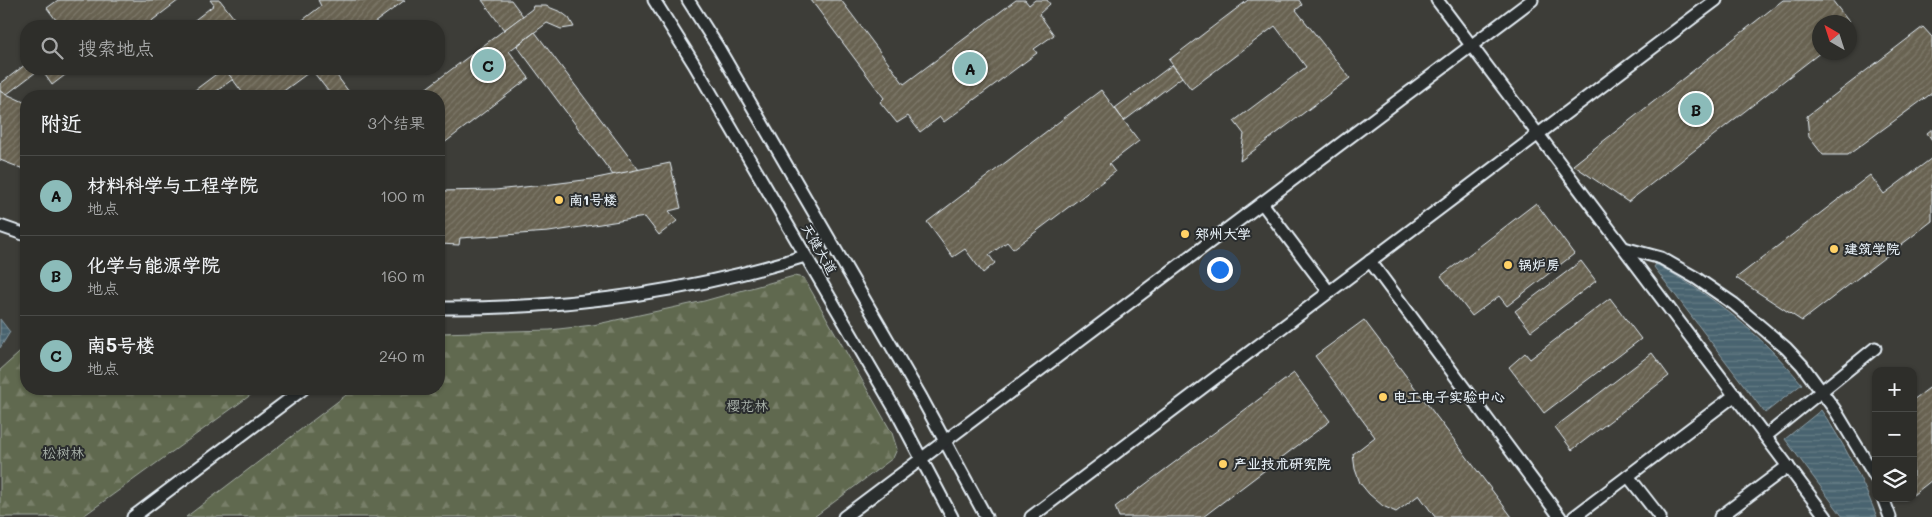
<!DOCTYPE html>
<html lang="zh">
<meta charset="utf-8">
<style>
:root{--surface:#2e2e2a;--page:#363632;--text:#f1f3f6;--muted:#a7a8a8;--line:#494a47;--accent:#8bbbb9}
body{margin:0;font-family:Mali,"LXGW WenKai TC",sans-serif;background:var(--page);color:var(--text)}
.controls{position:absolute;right:15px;bottom:15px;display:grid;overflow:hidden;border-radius:10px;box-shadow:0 1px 4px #0004}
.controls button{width:45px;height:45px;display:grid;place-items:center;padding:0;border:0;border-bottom:1px solid var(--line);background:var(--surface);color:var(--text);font:25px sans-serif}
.compass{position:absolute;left:1812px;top:15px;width:45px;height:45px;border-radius:50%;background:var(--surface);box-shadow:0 1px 4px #0004;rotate:321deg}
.you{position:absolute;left:1219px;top:269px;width:18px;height:18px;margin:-12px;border:4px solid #fff;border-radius:50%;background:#1a73e8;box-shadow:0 0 0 8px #1a73e833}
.badge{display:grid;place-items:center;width:32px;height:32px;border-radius:50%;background:var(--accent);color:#111;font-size:16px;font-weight:700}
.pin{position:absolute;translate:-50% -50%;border:2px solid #fff;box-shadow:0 1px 5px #0006}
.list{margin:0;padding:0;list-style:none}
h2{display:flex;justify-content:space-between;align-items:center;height:65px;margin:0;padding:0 20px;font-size:21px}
h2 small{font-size:16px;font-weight:400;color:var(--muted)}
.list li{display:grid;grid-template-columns:32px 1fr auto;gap:15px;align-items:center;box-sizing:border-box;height:80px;padding:0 20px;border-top:1px solid var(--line)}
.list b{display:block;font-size:19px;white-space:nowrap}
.list p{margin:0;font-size:16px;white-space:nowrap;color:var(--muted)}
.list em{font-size:16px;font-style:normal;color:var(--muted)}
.icon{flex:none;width:28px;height:28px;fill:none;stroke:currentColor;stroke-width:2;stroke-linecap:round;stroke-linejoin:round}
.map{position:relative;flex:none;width:1932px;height:517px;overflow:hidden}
.search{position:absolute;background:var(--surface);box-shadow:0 1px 4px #0004;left:20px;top:20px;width:425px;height:55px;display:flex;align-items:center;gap:12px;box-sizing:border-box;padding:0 18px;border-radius:20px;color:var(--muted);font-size:19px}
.panel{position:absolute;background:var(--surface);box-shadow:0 1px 4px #0004;left:20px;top:90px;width:425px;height:305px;border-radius:20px}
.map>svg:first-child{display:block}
.forest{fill:url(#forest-firs);stroke:#a4ada4}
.water{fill:url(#water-rules);stroke:#899ca6}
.building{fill:url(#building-hatch);stroke:#e8f1f8}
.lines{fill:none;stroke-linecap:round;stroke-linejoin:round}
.service-casing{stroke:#e8f1f8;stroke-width:15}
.service{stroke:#2a2d2e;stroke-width:11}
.poi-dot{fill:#ffd166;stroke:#2a2d2e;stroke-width:2}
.labels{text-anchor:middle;stroke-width:4;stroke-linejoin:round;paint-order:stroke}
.poi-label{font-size:14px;font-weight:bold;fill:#e8f1f8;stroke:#2a2d2e;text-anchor:start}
.street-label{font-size:14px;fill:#e8f1f8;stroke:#2a2d2e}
.park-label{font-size:14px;fill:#abb4ac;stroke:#2a2d2e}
</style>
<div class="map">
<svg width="1932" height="517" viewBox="0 0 1932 517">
<defs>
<pattern id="forest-firs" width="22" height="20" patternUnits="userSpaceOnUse" patternTransform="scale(1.25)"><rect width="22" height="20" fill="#61694f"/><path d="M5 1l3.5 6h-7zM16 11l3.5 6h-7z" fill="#787f69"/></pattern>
<pattern id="water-rules" width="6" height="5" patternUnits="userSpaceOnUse" patternTransform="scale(1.25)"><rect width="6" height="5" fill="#4a646f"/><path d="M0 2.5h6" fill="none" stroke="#647b84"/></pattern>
<pattern id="building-hatch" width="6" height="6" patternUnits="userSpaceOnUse" patternTransform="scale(1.25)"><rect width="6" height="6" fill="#686251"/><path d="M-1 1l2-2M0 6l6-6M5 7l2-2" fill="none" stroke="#7e796b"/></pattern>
</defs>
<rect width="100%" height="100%" fill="#3d3d38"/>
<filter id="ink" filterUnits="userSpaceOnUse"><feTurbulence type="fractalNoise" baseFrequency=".02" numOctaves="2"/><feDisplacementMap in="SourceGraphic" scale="10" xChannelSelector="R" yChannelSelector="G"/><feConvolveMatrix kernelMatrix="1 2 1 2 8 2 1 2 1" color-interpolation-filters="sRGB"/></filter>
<g filter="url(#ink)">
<g class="forest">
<path d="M794 276 804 278 892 433 897 449 893 458 814 517H186L354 389H439V333L550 330 593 325 704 301Z"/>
<path d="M26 347V389H259L82 517H0V370Z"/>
</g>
<g class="water">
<path d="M1656 264C1715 297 1758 332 1802 384L1765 413 1654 267Z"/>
<path d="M0 319 10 332 0 348Z"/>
<path d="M1821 410C1844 443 1862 479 1877 517H1843L1785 439Z"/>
</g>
<g class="building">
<path d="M58 0H179L145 26H48L56 20 47 8Z"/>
<path d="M210 0H220L240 26H230L227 23 223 26H187L214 5Z"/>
<path d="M318 0H405L370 26H295L321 6Z"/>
<path d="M482 0H511L523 16 504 30Z"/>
<path d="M811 0H841L904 84 1016 0H1025L1029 5 1035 0H1047L1050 4 1039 14 1054 35 1034 49 1037 53 944 122 940 117 920 132 908 116 897 123 880 102 884 98Z"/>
<path d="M1248 0H1299L1302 5 1296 10 1350 78 1240 161 1244 134 1234 121 1306 67 1275 26 1191 89 1169 60Z"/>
<path d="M1783 0H1832L1849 22H1820V52H1821L1628 202 1573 165Z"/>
<path d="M533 6H546L561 12 569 18 574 27 561 29 547 23 509 51 529 78 439 147V96H416L532 9Z"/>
<path d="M1923 27 1932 37V93L1848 155H1823L1809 137 1807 116Z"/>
<path d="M535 32 639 170 613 175 517 46Z"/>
<path d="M26 64V69H40L7 94 0 91V84Z"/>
<path d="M1172 65 1182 77 1124 121 1115 108Z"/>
<path d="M41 69H73L52 85Z"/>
<path d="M223 69 233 79 210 96H187Z"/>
<path d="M225 69H304L308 73 277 96H245Z"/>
<path d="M311 69H332L352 96H332Z"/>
<path d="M1101 90 1139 141 1109 164 1115 172 1013 249 1007 242 989 255 995 263 983 273 965 249 953 257 927 222Z"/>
<path d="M0 91 26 103V170L0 160Z"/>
<path d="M1932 129V140L1927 133Z"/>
<path d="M1932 158V221L1802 321 1736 278 1870 175 1884 194Z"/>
<path d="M670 163 681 208 669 211 677 221 659 235 645 217 549 232 460 238 459 245 439 244V191L495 190 544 185 592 179Z"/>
<path d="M1536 203 1574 254 1507 306 1499 296 1472 316 1441 276Z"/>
<path d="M1581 261 1596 281 1531 331 1515 311Z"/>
<path d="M1610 298 1641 339 1544 413 1509 367 1525 353 1530 359Z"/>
<path d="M1364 320 1512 517H1435L1419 495 1396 512 1383 506 1369 494 1360 483 1355 469 1353 454 1375 437 1315 356Z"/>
<path d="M1652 353 1669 376 1572 450 1555 427Z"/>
<path d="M1294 373 1330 421 1203 517H1119L1115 507Z"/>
<path d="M1932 386V480L1913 495V400Z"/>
</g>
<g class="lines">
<defs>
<g id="service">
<path d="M654 0 694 64 896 411 952 517"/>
<path d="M688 0 719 49 921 397 986 517"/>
<path d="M1437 0 1826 517"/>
<path d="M1262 203 1329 292"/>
<path d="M0 226 26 235"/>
<path d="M1624 248 1661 258 1696 278 1734 304 1786 348 1802 365 1835 410 1876 478"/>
<path d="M1370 261 1560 517"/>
<path d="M439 308C563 309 687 293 805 256"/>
<path d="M1766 436 1875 348"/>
<path d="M1628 476 1660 517"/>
<path d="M1883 498 1890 517"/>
<path d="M133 517 303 389"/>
<path d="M844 517 1532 0"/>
<path d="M1031 517 1716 0"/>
<path d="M1574 517 1735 395"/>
<path d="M1720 517 1788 466"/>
</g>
</defs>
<use href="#service" class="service-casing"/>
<use href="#service" class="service"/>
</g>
</g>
<g class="poi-dot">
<circle cx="559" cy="200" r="5"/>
<circle cx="1185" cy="234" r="5"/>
<circle cx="1834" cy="249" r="5"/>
<circle cx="1508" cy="265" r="5"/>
<circle cx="1383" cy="397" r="5"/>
<circle cx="1223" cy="464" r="5"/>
</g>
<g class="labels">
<g class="poi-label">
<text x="569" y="205">南1号楼</text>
<text x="1195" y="239">郑州大学</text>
<text x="1844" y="254">建筑学院</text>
<text x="1518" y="270">锅炉房</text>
<text x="1393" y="402">电工电子实验中心</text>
<text x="1233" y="469">产业技术研究院</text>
</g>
<g class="street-label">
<text transform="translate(819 249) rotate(60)" y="5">天健大道</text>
</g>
<g class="park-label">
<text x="747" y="411">樱花林</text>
<text x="63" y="458">松树林</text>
</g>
</g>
</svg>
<div class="controls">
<button>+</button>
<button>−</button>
<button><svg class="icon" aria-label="layers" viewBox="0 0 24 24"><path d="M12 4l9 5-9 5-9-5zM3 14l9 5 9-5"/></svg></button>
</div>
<svg class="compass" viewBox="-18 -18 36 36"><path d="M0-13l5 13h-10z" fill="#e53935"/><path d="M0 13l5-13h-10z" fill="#a7a8a8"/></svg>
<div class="you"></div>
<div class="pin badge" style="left:970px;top:68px">A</div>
<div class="pin badge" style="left:1696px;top:109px">B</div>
<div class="pin badge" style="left:488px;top:65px">C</div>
<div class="search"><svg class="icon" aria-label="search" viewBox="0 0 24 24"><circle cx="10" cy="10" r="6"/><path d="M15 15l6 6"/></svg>搜索地点</div>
<section class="panel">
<h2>附近<small>3个结果</small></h2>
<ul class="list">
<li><span class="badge">A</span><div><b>材料科学与工程学院</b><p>地点</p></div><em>100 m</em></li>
<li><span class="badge">B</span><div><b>化学与能源学院</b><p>地点</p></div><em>160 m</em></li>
<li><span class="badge">C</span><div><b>南5号楼</b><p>地点</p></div><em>240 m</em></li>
</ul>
</section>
</div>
